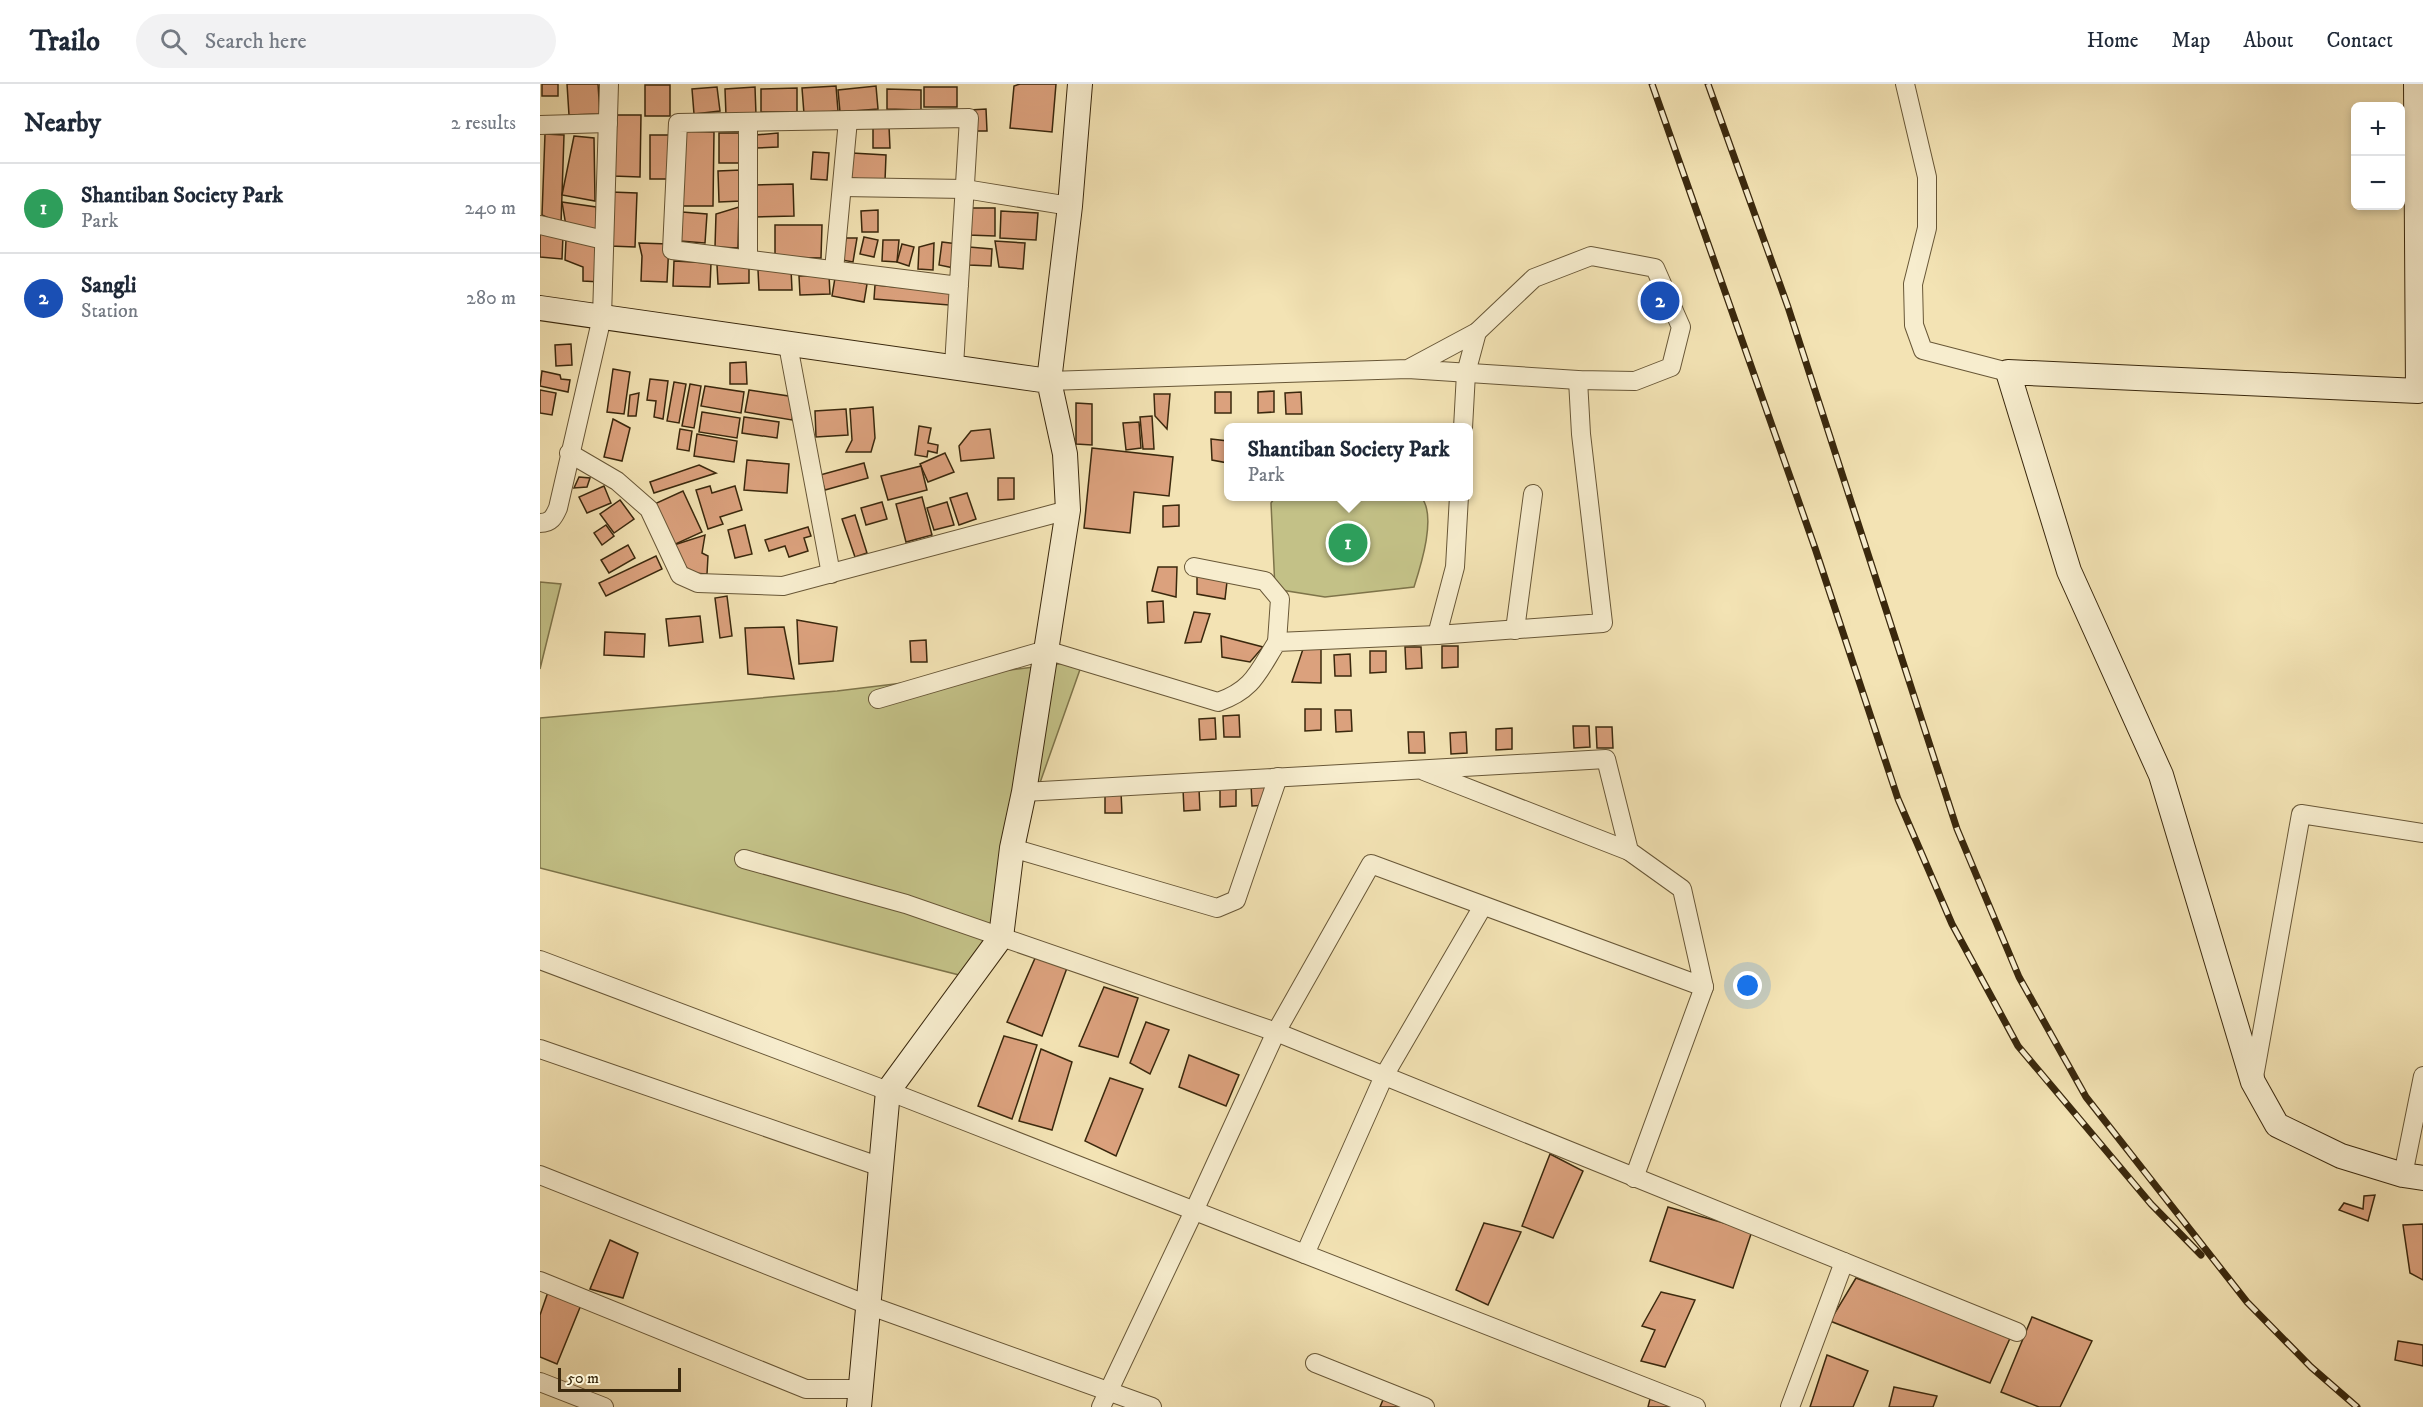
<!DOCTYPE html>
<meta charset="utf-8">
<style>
:root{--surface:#fff;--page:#f2f2f3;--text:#1f2937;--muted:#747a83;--line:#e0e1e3;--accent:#8f2418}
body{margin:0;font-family:"IM FELL DW Pica",serif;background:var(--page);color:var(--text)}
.controls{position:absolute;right:18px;top:18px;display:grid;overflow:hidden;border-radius:9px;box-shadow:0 3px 9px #0003}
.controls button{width:54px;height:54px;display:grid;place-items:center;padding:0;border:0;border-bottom:2px solid var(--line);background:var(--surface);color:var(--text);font:30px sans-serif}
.scale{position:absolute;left:18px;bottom:15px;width:123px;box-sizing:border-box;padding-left:6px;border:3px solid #3a280d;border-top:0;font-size:16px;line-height:21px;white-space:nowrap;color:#3a280d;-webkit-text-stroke:4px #f7edce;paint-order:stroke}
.you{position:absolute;left:1208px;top:902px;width:21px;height:21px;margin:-15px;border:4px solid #fff;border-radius:50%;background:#1a73e8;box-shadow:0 0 0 9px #1a73e833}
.badge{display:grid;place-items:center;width:39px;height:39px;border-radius:50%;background:var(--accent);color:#fff;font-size:20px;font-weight:700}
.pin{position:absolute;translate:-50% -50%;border:3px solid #fff;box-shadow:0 2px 6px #0006}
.popup{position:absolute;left:684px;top:339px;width:249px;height:78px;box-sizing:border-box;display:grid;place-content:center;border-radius:9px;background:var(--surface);filter:drop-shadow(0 2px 4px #0005);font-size:20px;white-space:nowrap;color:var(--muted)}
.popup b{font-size:22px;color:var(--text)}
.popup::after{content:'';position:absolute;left:50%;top:100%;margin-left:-12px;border:12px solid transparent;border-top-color:var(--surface)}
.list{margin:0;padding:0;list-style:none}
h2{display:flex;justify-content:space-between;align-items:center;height:78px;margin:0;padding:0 24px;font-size:26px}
h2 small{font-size:20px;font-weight:400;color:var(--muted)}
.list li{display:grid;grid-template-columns:39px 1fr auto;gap:18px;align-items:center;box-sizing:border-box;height:90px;padding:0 24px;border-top:2px solid var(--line)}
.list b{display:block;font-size:22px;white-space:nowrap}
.list p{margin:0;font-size:20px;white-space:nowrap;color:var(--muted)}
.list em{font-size:20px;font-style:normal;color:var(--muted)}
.icon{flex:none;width:33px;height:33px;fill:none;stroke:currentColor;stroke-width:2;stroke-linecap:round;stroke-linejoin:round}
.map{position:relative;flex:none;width:1883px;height:1323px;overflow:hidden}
header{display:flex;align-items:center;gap:36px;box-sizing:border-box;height:84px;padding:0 30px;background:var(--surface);border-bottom:2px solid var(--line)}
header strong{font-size:28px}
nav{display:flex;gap:33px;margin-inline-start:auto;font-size:21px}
.search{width:420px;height:54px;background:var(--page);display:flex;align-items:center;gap:15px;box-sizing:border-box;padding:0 21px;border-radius:33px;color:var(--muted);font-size:22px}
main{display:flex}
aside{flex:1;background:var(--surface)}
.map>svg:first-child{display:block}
.green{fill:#c3c187;stroke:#7e744a;stroke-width:1.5}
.building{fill:#dba17d;stroke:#3a280d;stroke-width:1.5}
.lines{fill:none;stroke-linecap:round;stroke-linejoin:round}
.street-casing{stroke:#685737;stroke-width:20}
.secondary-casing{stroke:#3a280d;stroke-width:26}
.street{stroke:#f7edce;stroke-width:18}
.secondary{stroke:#f7edce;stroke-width:24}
.rail-casing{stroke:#3a280d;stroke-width:7}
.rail{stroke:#f7edce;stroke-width:4.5;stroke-dasharray:14;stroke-linecap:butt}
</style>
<header>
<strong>Trailo</strong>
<div class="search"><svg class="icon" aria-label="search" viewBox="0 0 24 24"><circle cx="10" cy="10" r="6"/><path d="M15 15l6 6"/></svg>Search here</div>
<nav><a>Home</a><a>Map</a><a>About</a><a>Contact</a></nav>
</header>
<main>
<aside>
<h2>Nearby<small>2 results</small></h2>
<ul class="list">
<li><span class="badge" style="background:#2e9e5b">1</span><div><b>Shantiban Society Park</b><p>Park</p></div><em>240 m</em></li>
<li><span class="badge" style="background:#1a4fb4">2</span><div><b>Sangli</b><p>Station</p></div><em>280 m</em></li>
</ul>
</aside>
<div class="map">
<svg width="1883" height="1323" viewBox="0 0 1883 1323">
<rect width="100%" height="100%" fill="#f3e3b4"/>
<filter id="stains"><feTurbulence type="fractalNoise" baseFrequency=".00333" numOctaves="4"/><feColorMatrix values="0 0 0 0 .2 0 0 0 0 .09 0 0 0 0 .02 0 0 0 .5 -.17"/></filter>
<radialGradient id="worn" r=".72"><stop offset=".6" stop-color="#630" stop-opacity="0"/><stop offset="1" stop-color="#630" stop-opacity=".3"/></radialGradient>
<g class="green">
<path d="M736 412 881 413C897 431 881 481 874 503L785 513 735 505 731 419Z"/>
<path d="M0 498 21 500 0 585Z"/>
<path d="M543 577 431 894 0 784V634L297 607Z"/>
</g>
<g class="building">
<rect x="2" y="0" width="16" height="12"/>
<path d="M27 0H58L60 30 29 31Z"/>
<path d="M480 0H516L512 48 470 44 474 2Z"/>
<rect x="105" y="1" width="25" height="31"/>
<path d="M296 2 298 27 264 30 262 4Z"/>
<path d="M336 2 338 25 300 28 298 6Z"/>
<path d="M177 3 180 27 154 30 152 5Z"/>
<path d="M215 3 216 31 186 32 185 5Z"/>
<rect x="384" y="3" width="33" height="20"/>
<path d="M257 4V28H221V5Z"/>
<path d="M347 5 381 6V26L347 25Z"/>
<path d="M446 25 447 47H431L430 26Z"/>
<path d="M75 31H101L100 93 73 92Z"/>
<path d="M349 42 350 64H333V43Z"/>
<path d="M143 47 174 48 173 122H141Z"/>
<rect x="179" y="49" width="21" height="30"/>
<path d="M238 49V63L216 64 215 51Z"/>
<path d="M5 50 24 51 21 140 2 131Z"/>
<rect x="110" y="51" width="22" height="44"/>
<path d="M34 52 54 54 55 117 22 111Z"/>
<path d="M273 68 289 69 287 96 271 95Z"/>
<path d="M312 69 346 71 345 97 310 94Z"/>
<path d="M201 86V117L179 118 178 87Z"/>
<path d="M253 100 254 132 214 133 213 101Z"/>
<path d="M71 108 97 109 95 163 70 162Z"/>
<path d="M22 118 56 123 59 148 26 142Z"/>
<path d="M199 123 198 164 175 163 176 130Z"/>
<path d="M429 124H455V152L428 151Z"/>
<path d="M338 126V148H322L321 127Z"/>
<path d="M461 127 498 129 496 156 460 154Z"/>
<path d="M142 128 167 130 165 159 140 157Z"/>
<path d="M235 141H282L281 174 235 173Z"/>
<path d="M0 150 23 151 22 175 0 173Z"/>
<path d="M324 153 338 156 334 173 320 170Z"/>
<path d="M306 154H317L313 178 302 176Z"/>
<path d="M26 156 62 157 60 198 43 197V183L25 176Z"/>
<path d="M343 156H359L357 178 342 177Z"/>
<path d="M455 157 485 159 483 185 459 183Z"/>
<path d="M402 158 418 160 414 184 399 181Z"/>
<path d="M99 159 129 160 127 198 101 197 102 172Z"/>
<path d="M394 159 393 186 378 185 379 163Z"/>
<path d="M362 160 374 163 369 182 357 178Z"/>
<path d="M429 163 452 165 451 182 429 181Z"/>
<path d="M134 177 171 179 170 203 133 202Z"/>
<path d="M209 180V199L178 200 177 181Z"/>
<path d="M251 185 252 206H219L218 186Z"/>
<path d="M289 191 290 210 260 211 259 192Z"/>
<path d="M295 194 327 200 324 218 292 212Z"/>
<path d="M335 201 410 208 409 221 334 215Z"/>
<path d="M31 260 32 281 16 282 15 261Z"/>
<path d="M206 278 207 300H190V279Z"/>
<path d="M73 285 90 288 84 330 67 328Z"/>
<path d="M2 287 20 291 21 295 30 296 28 308 0 302Z"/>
<path d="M110 295 128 297 123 335 114 333 116 317 107 316Z"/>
<path d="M134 298 146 300 139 339 127 337Z"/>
<path d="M150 300 161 302 154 344 142 342Z"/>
<path d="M165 302 204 308 201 329 161 322Z"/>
<path d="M0 306 16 309 12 331 0 329Z"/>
<path d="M209 306 255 313 252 336 205 328Z"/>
<path d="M734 307V328L718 329V308Z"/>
<rect x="675" y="308" width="16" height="21"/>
<path d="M761 308 762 330H746L745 309Z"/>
<path d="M99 309 96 332H88L90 311Z"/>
<path d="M614 310H630L627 345 615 332Z"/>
<path d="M536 319 552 320V361L536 360Z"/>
<path d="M333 323 335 354 331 368H306L312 356 310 325Z"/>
<path d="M306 325 308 351 276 353 275 327Z"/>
<path d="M162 328 200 334 197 354 159 348Z"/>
<path d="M612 332 614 365H603L600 333Z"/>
<path d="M204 333 239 338 237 354 202 349Z"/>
<path d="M73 335 90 344 82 377 64 373Z"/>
<path d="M599 338 601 364 586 366 583 339Z"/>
<path d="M379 342 391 344 388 359 398 361 397 369 388 367 387 373 375 371Z"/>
<path d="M140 345 152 347 149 367 137 365Z"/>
<path d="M450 345 454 374 421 377 419 362 431 347Z"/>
<path d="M157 350 197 357 194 378 154 372Z"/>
<path d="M671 355 688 357V379L672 376Z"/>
<path d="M552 364 633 373 629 412 594 408 590 449 544 444Z"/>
<path d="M405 369 414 388 388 398 380 380Z"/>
<path d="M207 376 249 380 247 409 204 406Z"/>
<path d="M324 379 328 394 285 406 280 391Z"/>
<path d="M159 381 176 389 114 409 110 398Z"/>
<path d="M381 382 387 406 348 416 341 392Z"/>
<path d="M39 393 50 394 47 403 34 404Z"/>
<path d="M458 394H474V415L458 416Z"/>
<path d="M64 402 71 419 47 429 39 413Z"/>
<path d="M170 402 172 409 195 402 202 426 180 433 183 440 168 445 156 406Z"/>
<path d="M143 407 162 448 129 463 110 422Z"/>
<path d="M427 409 436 435 419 441 410 414Z"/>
<path d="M382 413 392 451 366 458 356 420Z"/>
<path d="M80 416 94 435 74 449 60 430Z"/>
<path d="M342 418 347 435 326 441 321 424Z"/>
<path d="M407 418 414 441 394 446 387 424Z"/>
<path d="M639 421V442L623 443V422Z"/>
<path d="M315 431 327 469 315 473 302 435Z"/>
<path d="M66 441 74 452 62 461 54 449Z"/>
<path d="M205 441 212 470 195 474 188 446Z"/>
<path d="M268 443 271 452 264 454 268 467 249 473 245 462 229 467 225 456Z"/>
<path d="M165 451 162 469 168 472 167 490 151 489 140 476 134 461Z"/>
<path d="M88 461 95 474 69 489 61 476Z"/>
<path d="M116 472 122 485 66 512 59 499Z"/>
<path d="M618 483H637L636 513 612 507Z"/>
<path d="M657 489H688L685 515 657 510Z"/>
<path d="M187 512 192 552 180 554 175 514Z"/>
<path d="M623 517 624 538 608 539 607 518Z"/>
<path d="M654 528 670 530 661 558 645 559Z"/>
<path d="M160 532 163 558 129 562 126 535Z"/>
<path d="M257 536 297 543 293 577 259 580Z"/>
<path d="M244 543 254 595 208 590 205 544Z"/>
<path d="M65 548 105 550 104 573 64 571Z"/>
<path d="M681 552 723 563 710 578 682 573Z"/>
<path d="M386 556 387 578H371L370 557Z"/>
<path d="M902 562H918V583L902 584Z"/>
<path d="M865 563H881L882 584 866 585Z"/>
<path d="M763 565H781V599L752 598Z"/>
<path d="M830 567H846V588L830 589Z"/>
<path d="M810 570 811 592H795L794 571Z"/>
<path d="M765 625H781V646L765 647Z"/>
<path d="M795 626H811L812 647 796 648Z"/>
<path d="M699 631 700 653H684L683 632Z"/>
<path d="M675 634 676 655 660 656 659 635Z"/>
<path d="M1033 642H1049L1050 663 1034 664Z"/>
<path d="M1056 643H1072L1073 664H1057Z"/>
<path d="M972 644V665L956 666V645Z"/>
<path d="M868 648H884L885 669H869Z"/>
<path d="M926 648 927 669 911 670 910 649Z"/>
<path d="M711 700H727L728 721 712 722Z"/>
<path d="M680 701H696V722L680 723Z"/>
<path d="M643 705H659L660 726 644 727Z"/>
<path d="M565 708H581L582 729H565Z"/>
<path d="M496 872 527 884 502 952 467 938Z"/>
<path d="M564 903 598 914 578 973 539 962Z"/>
<path d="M606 938 629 946 610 990 590 979Z"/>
<path d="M464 952 497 961 472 1035 438 1022Z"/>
<path d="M501 965 532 978 512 1046 479 1037Z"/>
<path d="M649 971 699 991 686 1022 639 1003Z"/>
<path d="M570 994 603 1005 576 1072 545 1057Z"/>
<path d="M1010 1070 1043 1087 1013 1154 982 1142Z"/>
<path d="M1835 1111 1828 1137 1799 1126 1804 1119 1823 1125 1824 1112Z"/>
<path d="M1128 1123 1212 1147 1193 1204 1110 1177Z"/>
<path d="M944 1139 981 1148 948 1221 916 1206Z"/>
<path d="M1883 1140V1196L1870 1189 1863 1141Z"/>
<path d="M70 1156 98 1169 83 1214 50 1205Z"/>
<path d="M1316 1194 1471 1252 1450 1299 1290 1237Z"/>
<path d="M8 1208 41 1221 17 1280 0 1273V1231Z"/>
<path d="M1121 1208 1155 1216 1125 1283 1101 1277 1115 1246 1102 1242Z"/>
<path d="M1492 1233 1552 1257 1520 1323H1499L1461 1308Z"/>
<path d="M1858 1257 1883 1261V1282L1855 1276Z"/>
<path d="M1287 1271 1328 1287 1313 1323H1270Z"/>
<path d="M1354 1303 1397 1312 1393 1323H1349Z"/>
<path d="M845 1311 872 1323H840Z"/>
<path d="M1110 1315 1136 1323H1108Z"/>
</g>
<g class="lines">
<defs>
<g id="street">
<path d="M1365 0 1387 93V144L1373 200 1374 241 1383 266 1468 288"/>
<path d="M208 38V175"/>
<path d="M0 41 68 39"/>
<path d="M302 103 425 105 530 122"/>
<path d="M0 141 64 156"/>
<path d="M294 186 308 36"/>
<path d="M248 261 291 490"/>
<path d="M414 282 429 34 138 39 132 166 419 202"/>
<path d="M509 297 868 285 1038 296 1095 297 1131 283 1141 243 1115 184 1051 172 994 194 937 248 868 285"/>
<path d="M923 344 926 289 937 248"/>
<path d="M29 369 77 397 109 425 140 491 158 499 243 502 528 426"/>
<path d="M0 439C11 439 14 433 18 424L62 233 69 0"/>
<path d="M654 483 725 497 740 515 737 558"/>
<path d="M975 546 993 410"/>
<path d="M897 551 915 483 919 412"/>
<path d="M338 615 506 566 678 618C713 606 718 588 737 558L897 551 1063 539 1041 350 1038 296"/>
<path d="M884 687 1089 767"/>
<path d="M484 708 1066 675 1089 767 1142 805 1164 903 831 780 736 948 654 1127 561 1323"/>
<path d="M472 764 677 824 696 816 738 693"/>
<path d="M204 775 366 820 736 948 1477 1248"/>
<path d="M0 876 348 1007 1156 1323"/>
<path d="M0 965 341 1083"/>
<path d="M1714 993 1761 730 1883 749"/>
<path d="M0 1091 328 1221 612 1323"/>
<path d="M1863 1091 1883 992"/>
<path d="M1094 1094 1164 903"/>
<path d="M765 1170 844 992 943 822"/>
<path d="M0 1197 266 1305H321"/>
<path d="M775 1279 885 1323"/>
<path d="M0 1298 64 1323"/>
<path d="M1250 1323 1304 1178"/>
</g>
<g id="secondary">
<path d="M1876 0 1878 307 1468 288 1529 487 1621 691 1713 998 1737 1041 1801 1072 1863 1091 1883 1094"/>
<path d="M0 224 509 297 525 370 528 426 484 708 472 764 461 853 348 1007 319 1323"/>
<path d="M509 297 530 122 540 0"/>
</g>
</defs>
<use href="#street" class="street-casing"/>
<use href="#secondary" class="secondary-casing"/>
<use href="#street" class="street"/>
<use href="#secondary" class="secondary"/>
<defs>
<g id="rail">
<path d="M1112 0 1275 464 1358 715 1412 840 1478 962 1611 1120 1661 1171"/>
<path d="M1168 0 1248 223 1417 745 1479 893 1546 1013 1707 1218 1771 1283 1817 1323"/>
</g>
</defs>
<use href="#rail" class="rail-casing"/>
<use href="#rail" class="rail"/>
</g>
<rect width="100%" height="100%" filter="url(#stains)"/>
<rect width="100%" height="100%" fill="url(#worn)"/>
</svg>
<div class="controls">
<button>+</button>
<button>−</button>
</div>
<div class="scale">50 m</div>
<div class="you"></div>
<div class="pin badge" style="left:808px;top:459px;background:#2e9e5b">1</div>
<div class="popup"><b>Shantiban Society Park</b>Park</div>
<div class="pin badge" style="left:1120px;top:217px;background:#1a4fb4">2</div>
</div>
</main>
